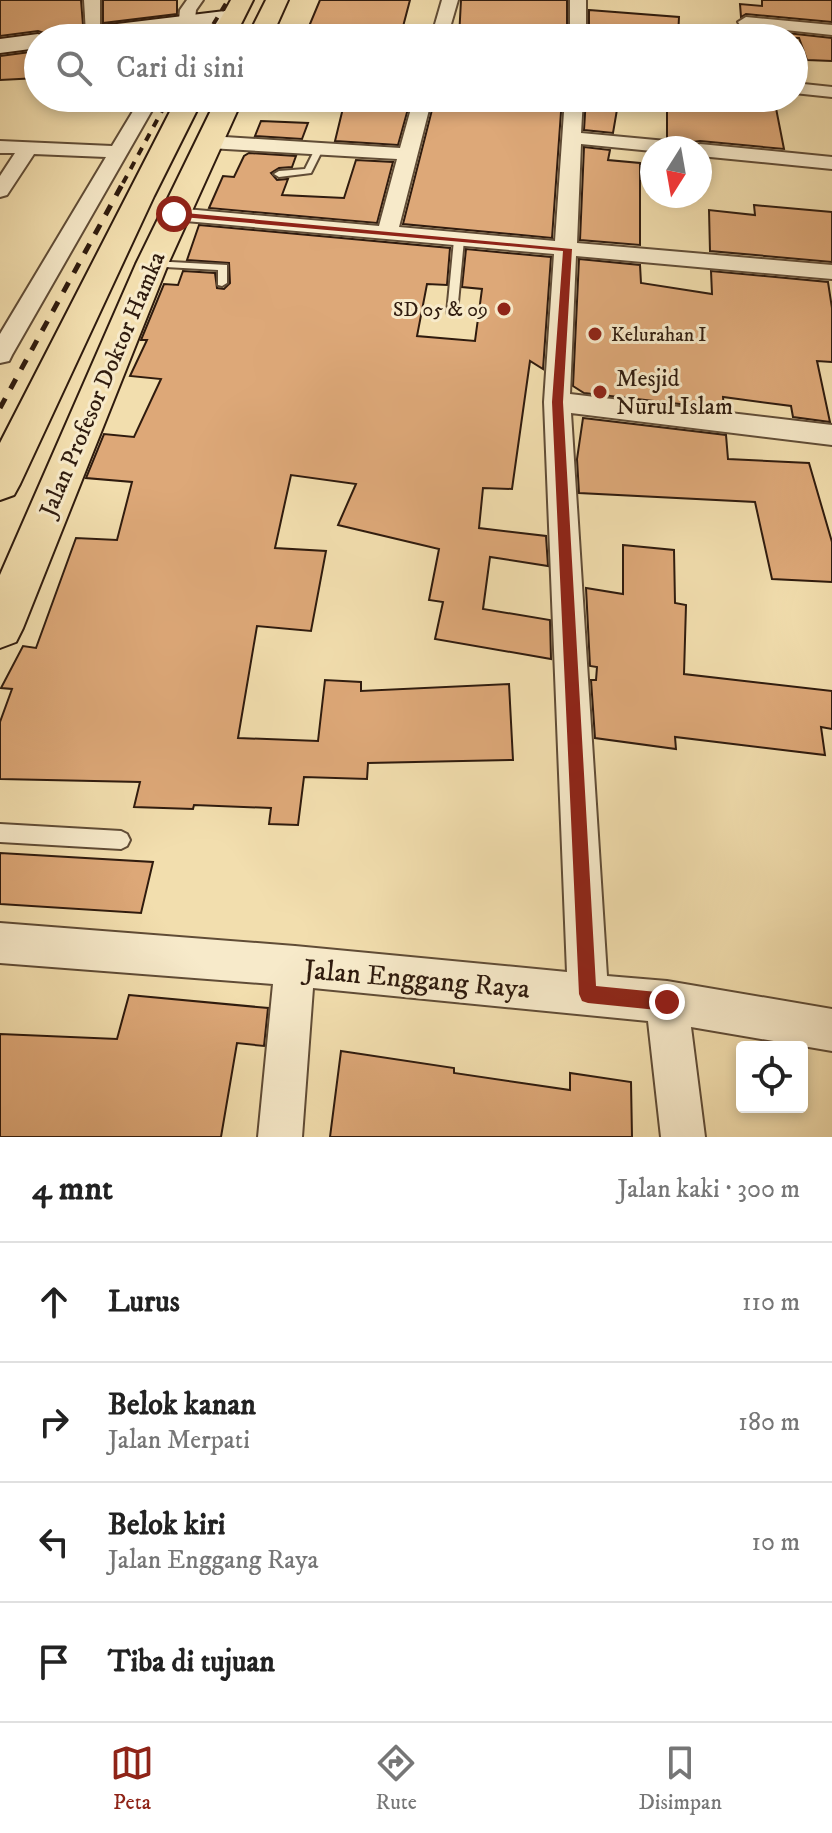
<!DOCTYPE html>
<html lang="id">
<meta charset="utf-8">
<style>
:root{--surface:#fff;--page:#f6f6f6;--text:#222;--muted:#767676;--line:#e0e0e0;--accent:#8f2418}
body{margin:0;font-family:"IM FELL DW Pica",serif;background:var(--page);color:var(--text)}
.controls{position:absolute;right:24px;bottom:24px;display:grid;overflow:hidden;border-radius:8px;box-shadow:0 4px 12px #0003}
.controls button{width:72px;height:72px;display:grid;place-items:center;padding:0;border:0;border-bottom:2px solid var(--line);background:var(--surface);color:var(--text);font:40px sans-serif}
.compass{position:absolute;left:640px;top:136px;width:72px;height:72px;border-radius:50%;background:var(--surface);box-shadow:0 4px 12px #0003;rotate:191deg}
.stop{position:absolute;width:24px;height:24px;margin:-18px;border:6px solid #8f2418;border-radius:50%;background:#fff}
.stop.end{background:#8f2418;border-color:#fff;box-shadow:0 2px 8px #0008}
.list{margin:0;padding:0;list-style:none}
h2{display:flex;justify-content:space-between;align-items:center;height:104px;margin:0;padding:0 32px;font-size:34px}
h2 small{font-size:26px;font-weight:400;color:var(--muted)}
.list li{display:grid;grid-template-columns:52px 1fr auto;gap:24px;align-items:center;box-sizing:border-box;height:120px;padding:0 32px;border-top:2px solid var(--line)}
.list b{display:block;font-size:30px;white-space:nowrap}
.list p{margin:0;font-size:26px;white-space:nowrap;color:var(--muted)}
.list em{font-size:26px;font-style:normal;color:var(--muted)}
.icon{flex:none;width:44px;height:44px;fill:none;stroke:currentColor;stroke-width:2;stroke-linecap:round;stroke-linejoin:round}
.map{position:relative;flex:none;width:832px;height:1137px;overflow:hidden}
.search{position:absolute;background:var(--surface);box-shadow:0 4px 12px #0003;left:24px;right:24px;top:24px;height:88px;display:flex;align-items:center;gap:20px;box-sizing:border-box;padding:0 28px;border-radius:44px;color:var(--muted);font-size:30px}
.sheet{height:584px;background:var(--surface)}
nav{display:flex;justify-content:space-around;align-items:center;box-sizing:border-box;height:112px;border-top:2px solid var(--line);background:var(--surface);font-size:22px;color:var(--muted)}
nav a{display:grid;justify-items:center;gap:4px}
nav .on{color:var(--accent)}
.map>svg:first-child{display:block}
.building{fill:#dda878;stroke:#2f1b0e;stroke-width:2}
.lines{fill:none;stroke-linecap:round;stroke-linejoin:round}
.lane-casing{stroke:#604c36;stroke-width:4}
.street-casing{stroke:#604c36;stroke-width:4}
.secondary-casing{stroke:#2f1b0e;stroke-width:4}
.highway-casing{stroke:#2f1b0e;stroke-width:4}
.lane{fill:#f7eaca;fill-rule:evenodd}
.street{fill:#f7eaca;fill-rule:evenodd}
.secondary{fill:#f7eaca;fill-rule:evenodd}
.highway{fill:#f2deae;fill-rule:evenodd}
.rail-far1{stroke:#2f1b0e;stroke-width:4;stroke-dasharray:8 8;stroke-linecap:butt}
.rail{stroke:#2f1b0e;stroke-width:5;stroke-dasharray:11 11;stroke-linecap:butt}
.route{fill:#8f2418}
.poi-dot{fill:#8f2418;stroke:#f7eaca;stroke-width:3}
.labels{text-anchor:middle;stroke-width:6;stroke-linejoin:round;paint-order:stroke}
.far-poi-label{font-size:20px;fill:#2f1b0e;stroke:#f7eaca;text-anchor:end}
.poi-label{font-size:24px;fill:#2f1b0e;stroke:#f7eaca;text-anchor:start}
.street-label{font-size:24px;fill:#2f1b0e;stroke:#f7eaca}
.near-street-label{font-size:28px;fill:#2f1b0e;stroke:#f7eaca}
</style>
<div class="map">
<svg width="832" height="1137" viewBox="0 0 832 1137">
<rect width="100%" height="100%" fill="#f2deae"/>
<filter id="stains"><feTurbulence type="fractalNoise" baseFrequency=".0025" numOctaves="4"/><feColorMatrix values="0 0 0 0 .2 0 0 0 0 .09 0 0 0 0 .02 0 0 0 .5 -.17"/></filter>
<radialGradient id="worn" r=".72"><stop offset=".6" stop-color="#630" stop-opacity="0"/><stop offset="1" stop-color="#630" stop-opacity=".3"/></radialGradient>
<g class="building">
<path d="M0 0H81L83 25 50 30 47 34 38 31 0 36Z"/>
<path d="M103 0H177V14L103 23Z"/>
<path d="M320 0H410L400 38 353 37 346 33 307 31Z"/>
<path d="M461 0H567V38H459Z"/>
<path d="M762 0H832V22L746 14 741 17 740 4 762 6Z"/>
<path d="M589 10 679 17 678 38H589Z"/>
<path d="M742 28 832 38V61L807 60 799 38H742Z"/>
<path d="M38 51V78L0 80V56Z"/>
<path d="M350 98H411L398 145 335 141 343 108H348Z"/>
<path d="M435 98H562L552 238 403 224Z"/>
<path d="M586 98H619L613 133 584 130Z"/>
<path d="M674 98H774L784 149 700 141 685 143 667 138V105L674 106Z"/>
<path d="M261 121 308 123 302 139 255 136Z"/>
<path d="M584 147 610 150 608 160 640 163V245L580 240Z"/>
<path d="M249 153 296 156 292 167 279 168 271 173 277 180 288 179 282 195 344 198 356 160 393 162 377 223 209 208 223 176 234 177 244 156Z"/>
<path d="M754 205 832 212V262L710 251 709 210 755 215Z"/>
<path d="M199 225 450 248 447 285 427 284 417 336 475 341 482 289 462 287 466 249 551 257 543 369 530 361 512 489 483 488 479 528 546 536 548 566 490 557 483 609 550 620 551 659 435 639 443 602 429 600 439 549 338 525 356 484 291 475 275 548 326 551 311 631 257 626 238 738 318 741 325 680 361 682V691L509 684 513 760 368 763 367 779 304 777 298 825 269 824 271 808 194 805 193 809 134 807 140 782 0 779V722L12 689 1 688 23 646 36 648 76 538 117 540 132 482 86 478 104 434 134 437 161 379 130 376 147 340H141L164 284 178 285 183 271 215 273 217 288 224 289 230 283 229 263 187 260Z"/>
<path d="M579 259 640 265 641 283 712 294 711 271 828 282 832 308V362L817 361 830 422 793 417 791 406 723 397 724 409 584 393 573 386Z"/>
<path d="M583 418 726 435 728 459 809 463 832 542V582L772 579 755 502 579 493 577 459Z"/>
<path d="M623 545 674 550 675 603 686 605 684 674 832 691V729L821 727 825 755 675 737 676 749 595 738 591 680H596L597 667 590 666 586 588 623 594Z"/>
<path d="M0 853 153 862 141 913 0 904Z"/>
<path d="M129 995 268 1008 264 1046 237 1043 221 1137H0V1034L117 1039Z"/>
<path d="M341 1051 454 1068V1073L570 1090V1073L631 1082 632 1137H330Z"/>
</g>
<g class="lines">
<defs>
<g id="lane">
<path d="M261 31 346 36 350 38 258 35 257 33Z"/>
<path d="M794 72H799L800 74 794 76Z"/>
<path d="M256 98H264L259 109 256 110 252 107Z"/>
<path d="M316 147 323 149 311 173 279 177 274 174 279 171 305 169Z"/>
<path d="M459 237 464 240 457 313 452 317 447 313 454 240Z"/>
<path d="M152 261 227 265V283L222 286 218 285V270L148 266 147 264Z"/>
<path d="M0 824 121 831 127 834 130 840 127 846 121 849 0 842Z"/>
</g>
<g id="street">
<path d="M84 0H100V36H88L86 33Z"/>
<path d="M187 0H203L196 10 193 38H177L180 10Z"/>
<path d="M442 0H458L447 38H431Z"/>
<rect x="570" y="0" width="16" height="38"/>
<path d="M746 17 832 25V35L740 25 738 22Z"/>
<path d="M794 83 832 87V97L794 93Z"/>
<path d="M141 98H159L12 355 9 361 0 363V334L106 157 34 154 7 195 0 197V176L15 153H0V141L112 146Z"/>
<path d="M414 98H432L399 227 555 241 565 98H583L581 133 677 142 687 148H652V151L581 144 577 243 832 265V279L576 256 570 394 832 425V445L571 413 607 976 667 981 832 1009V1051L691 1027 705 1137H661L648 1021 313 988 302 1137H258L273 984 0 963V923L295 946 567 972 544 402 554 254 174 220 164 214 174 208 379 226 397 159 209 148 200 142 209 136 400 148Z"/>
<path d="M700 144 832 157V169L700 156V148H692Z"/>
</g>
<g id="secondary">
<path d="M233 10 244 17 241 22 115 38H48L51 33 59 31Z"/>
<path d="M38 34 47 38H38V48L0 53V39Z"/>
</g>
<g id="highway">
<path d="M231 0H253L234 38H210Z"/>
<path d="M266 0H288L271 38H247Z"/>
<path d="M177 98H203L154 196 20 484 14 495 0 500V443Z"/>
<path d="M217 98H243L168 264 23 628 16 642 0 648V575L136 264Z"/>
</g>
</defs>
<use href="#lane" class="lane-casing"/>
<use href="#street" class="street-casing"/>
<use href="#secondary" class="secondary-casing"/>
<use href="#highway" class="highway-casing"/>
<use href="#lane" class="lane"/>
<use href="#street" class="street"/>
<use href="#secondary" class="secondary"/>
<use href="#highway" class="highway"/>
<g class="rail-far1">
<path d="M205 38 228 0"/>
<path d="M123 183 169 98"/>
</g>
<path class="rail" d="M0 408 124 181"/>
</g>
<path class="route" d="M174 212 572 249 563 402 596 986 667 993 673 996 676 1002 673 1009 667 1011 588 1003 582 1001 579 994 552 402 563 251 171 216Z"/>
<g class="poi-dot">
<circle cx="504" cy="309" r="8"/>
<circle cx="595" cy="334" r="8"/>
<circle cx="600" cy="392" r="8"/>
</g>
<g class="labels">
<g class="far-poi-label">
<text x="488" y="316">SD 05 &amp; 09</text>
<text x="611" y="341" text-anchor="start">Kelurahan I</text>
</g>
<g class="poi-label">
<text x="616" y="386">Mesjid<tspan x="616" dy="28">Nurul Islam</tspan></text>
</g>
<g class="street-label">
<text transform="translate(102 384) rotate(-67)" y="8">Jalan Profesor Doktor Hamka</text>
</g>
<g class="near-street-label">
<text transform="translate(417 978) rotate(5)" y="10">Jalan Enggang Raya</text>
</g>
</g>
<rect width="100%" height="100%" filter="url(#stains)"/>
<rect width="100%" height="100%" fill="url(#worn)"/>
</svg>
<div class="controls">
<button><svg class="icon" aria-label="locate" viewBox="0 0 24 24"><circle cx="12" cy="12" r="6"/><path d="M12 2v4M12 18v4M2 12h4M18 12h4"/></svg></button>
</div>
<svg class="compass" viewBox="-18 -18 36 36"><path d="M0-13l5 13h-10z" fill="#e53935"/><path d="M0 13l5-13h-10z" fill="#767676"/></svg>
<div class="stop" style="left:174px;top:214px"></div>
<div class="stop end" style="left:667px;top:1002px"></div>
<div class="search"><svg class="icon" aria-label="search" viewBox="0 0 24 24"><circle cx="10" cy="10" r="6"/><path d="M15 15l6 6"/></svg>Cari di sini</div>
</div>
<section class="sheet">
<h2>4 mnt<small>Jalan kaki · 300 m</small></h2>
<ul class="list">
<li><svg class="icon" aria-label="ahead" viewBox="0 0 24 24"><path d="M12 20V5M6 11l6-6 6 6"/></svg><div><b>Lurus</b></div><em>110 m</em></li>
<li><svg class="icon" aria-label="right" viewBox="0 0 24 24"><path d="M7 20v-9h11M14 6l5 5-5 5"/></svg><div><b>Belok kanan</b><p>Jalan Merpati</p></div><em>180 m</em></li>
<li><svg class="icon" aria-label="left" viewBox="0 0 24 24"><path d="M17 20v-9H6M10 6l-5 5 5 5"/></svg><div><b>Belok kiri</b><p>Jalan Enggang Raya</p></div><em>10 m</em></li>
<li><svg class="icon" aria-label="arrive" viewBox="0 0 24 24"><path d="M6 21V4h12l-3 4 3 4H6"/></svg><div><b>Tiba di tujuan</b></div></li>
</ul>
</section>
<nav>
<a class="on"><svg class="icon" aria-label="map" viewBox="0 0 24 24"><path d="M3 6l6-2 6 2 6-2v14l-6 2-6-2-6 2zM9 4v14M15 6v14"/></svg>Peta</a>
<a><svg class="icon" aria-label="directions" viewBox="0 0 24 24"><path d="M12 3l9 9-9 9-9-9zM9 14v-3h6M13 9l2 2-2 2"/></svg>Rute</a>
<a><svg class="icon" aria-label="saved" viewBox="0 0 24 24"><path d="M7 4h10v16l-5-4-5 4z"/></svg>Disimpan</a>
</nav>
